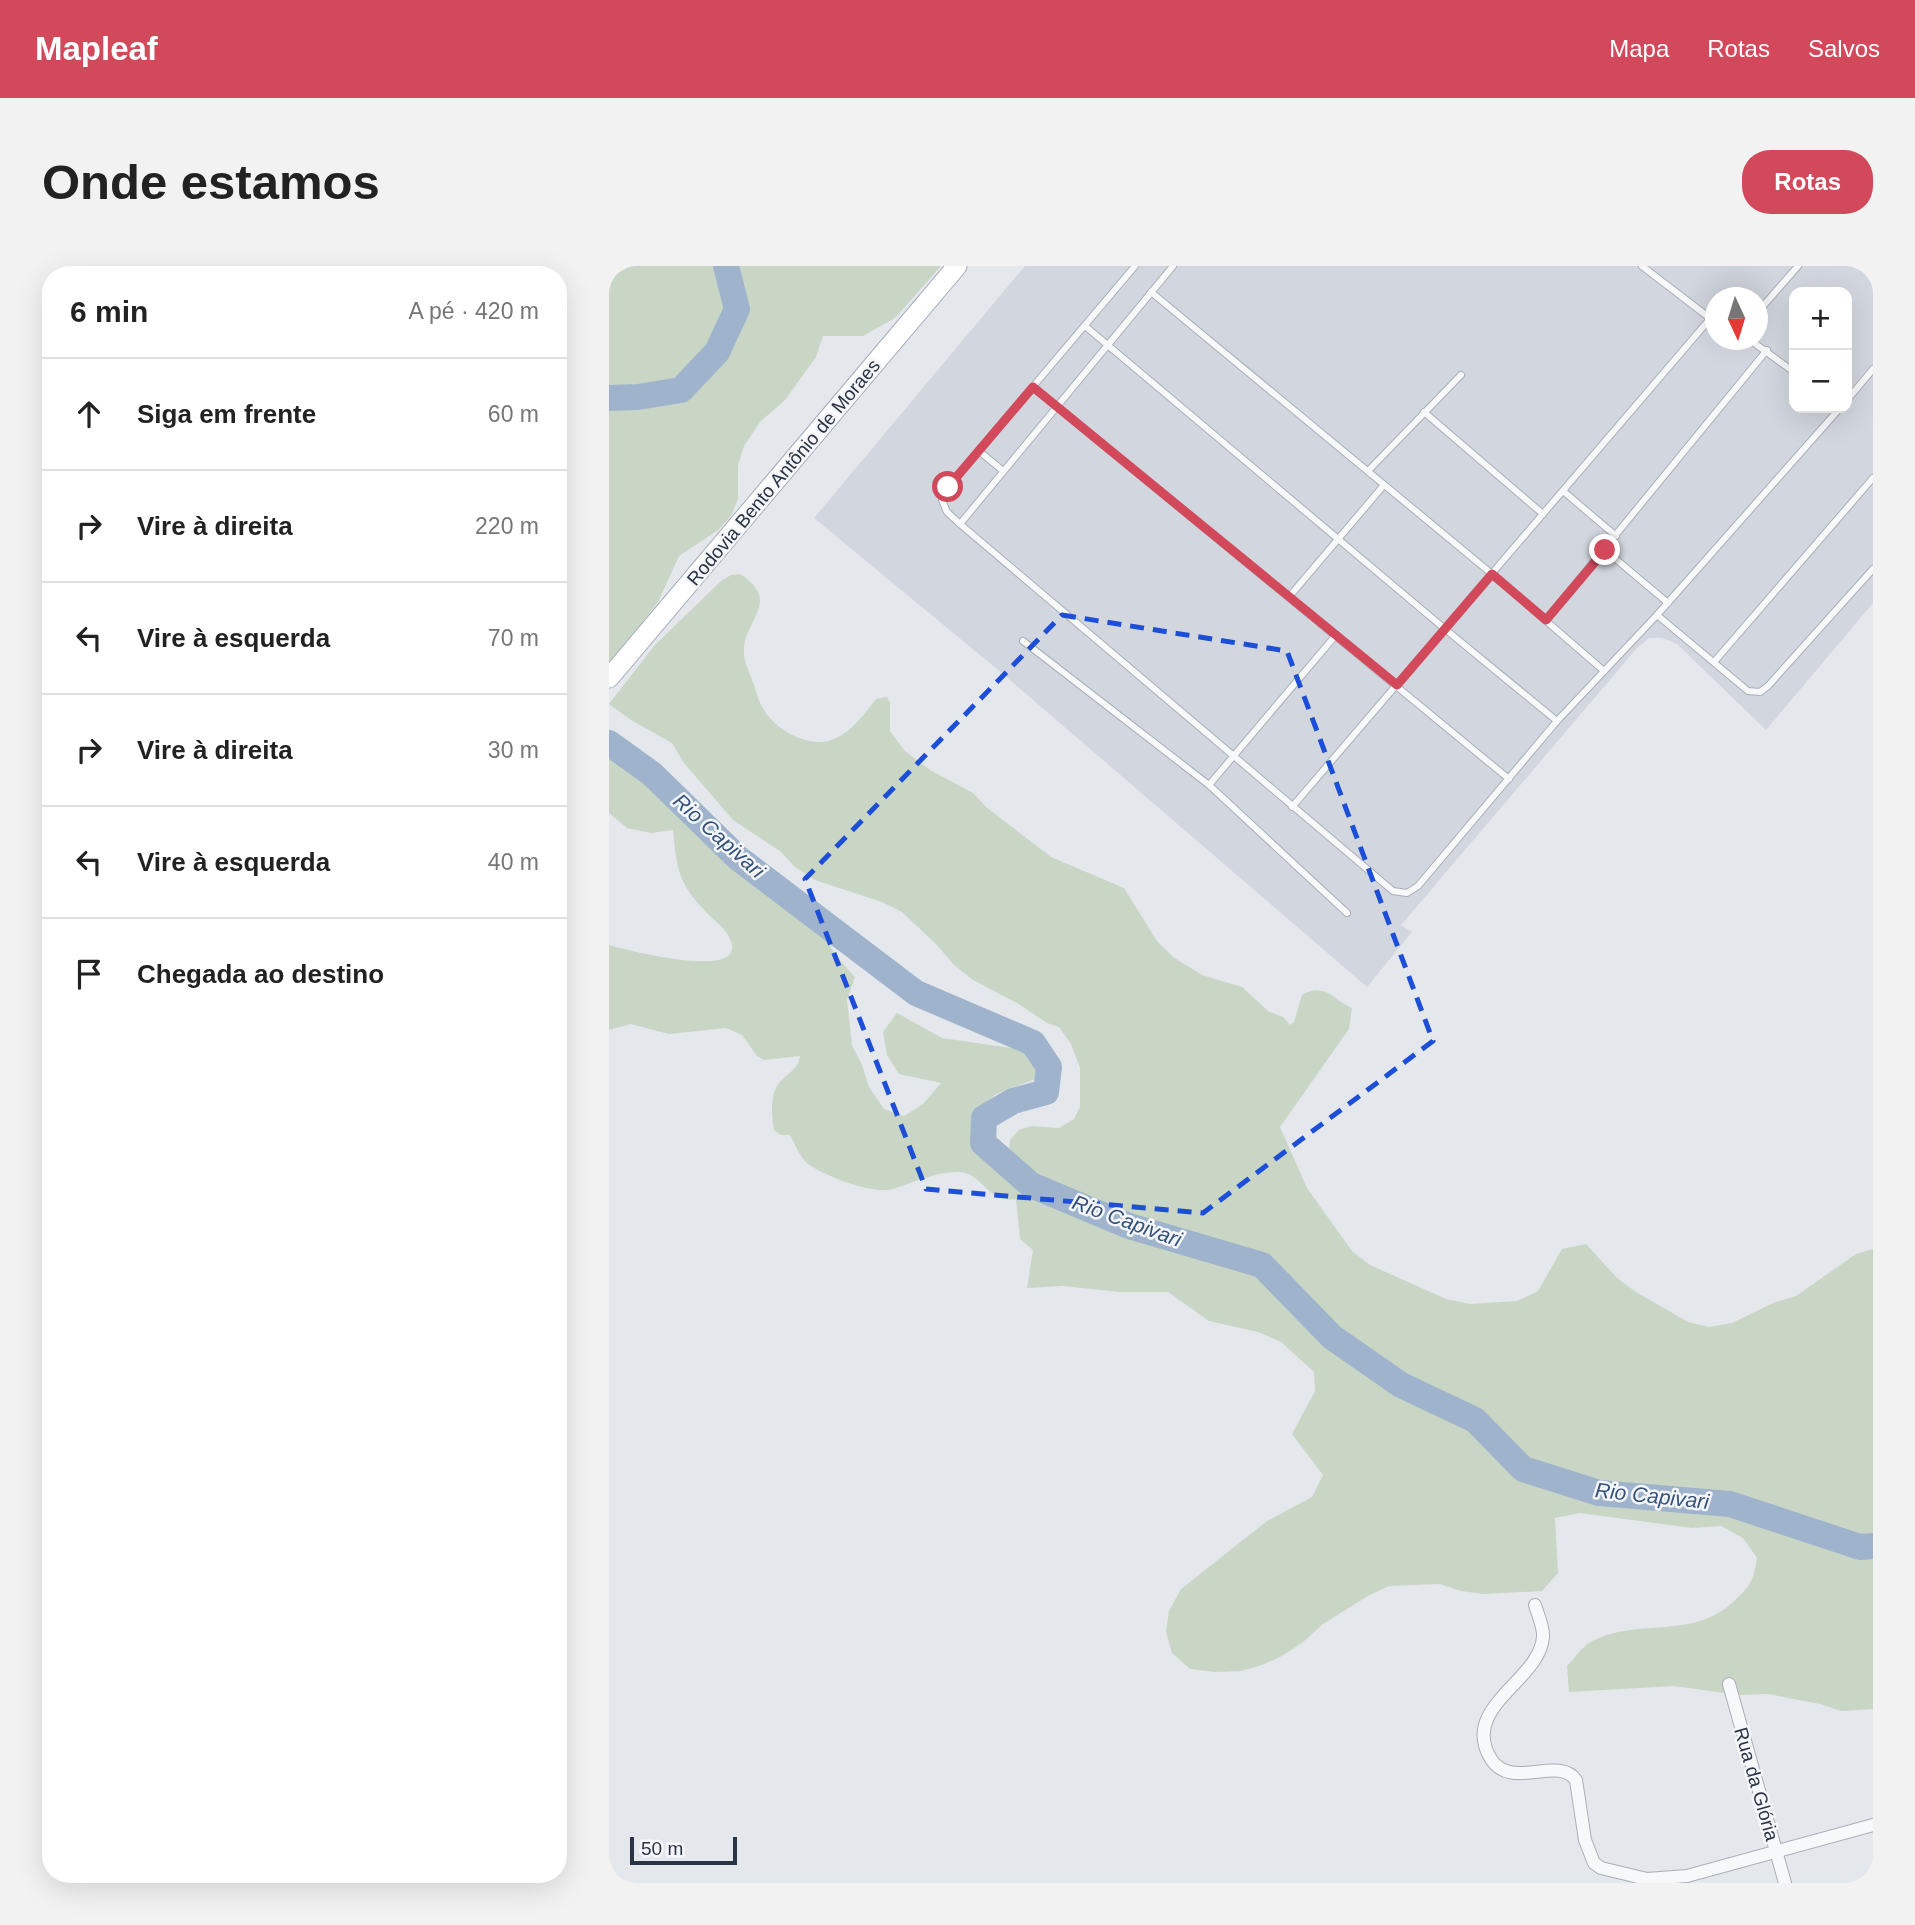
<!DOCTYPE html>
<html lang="pt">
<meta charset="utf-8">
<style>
:root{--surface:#fff;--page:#f2f2f2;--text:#222;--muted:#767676;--line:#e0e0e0;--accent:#d1495b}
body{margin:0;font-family:Arial,sans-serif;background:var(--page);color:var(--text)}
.controls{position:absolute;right:21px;top:21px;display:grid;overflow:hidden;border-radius:14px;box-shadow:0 7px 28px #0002}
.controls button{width:63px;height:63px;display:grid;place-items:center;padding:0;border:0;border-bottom:2px solid var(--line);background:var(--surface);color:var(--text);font:35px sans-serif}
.compass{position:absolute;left:1096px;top:21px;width:63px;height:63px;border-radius:50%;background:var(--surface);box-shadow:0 7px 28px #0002;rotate:176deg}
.scale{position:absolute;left:21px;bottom:18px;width:107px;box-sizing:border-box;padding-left:7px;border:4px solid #2b3445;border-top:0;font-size:19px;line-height:24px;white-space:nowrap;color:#2b3445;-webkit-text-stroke:5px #f4f6f9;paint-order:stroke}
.stop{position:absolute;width:21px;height:21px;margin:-16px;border:5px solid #d1495b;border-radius:50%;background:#fff}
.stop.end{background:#d1495b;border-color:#fff;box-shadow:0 2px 7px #0008}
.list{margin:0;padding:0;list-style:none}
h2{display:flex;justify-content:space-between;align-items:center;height:91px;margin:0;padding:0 28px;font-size:30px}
h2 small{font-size:23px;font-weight:400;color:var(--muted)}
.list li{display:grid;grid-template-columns:46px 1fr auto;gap:21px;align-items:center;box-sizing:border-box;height:112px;padding:0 28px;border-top:2px solid var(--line)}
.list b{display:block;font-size:26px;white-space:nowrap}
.list em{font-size:23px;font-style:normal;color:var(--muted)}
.icon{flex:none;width:38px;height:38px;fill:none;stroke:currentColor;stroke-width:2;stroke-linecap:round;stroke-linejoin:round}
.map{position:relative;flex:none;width:1264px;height:1617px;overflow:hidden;border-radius:28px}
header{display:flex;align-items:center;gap:42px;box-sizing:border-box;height:98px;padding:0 35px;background:var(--accent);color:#fff}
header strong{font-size:33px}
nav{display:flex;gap:38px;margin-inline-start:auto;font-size:24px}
.intro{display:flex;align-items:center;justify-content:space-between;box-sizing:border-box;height:168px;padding:0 42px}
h1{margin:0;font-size:49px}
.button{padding:18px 32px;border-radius:28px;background:var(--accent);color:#fff;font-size:24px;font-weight:700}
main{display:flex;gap:42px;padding:0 42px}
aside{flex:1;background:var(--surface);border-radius:28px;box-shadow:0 7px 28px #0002}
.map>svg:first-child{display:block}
.built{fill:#d2d6de;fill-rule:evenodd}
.green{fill:#c9d6c5}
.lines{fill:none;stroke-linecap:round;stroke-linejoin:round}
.river{stroke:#9fb4cc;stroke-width:26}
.lane-casing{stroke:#a9aeb7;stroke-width:8}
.street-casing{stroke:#a9aeb7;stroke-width:14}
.primary-casing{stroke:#a3abb8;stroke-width:21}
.lane{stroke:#f7f8fa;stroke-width:6}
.street{stroke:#f7f8fa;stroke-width:12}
.primary{stroke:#fff;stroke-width:19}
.route{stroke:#d1495b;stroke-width:9}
.marked{fill:none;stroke:#1d4ed8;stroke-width:5;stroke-dasharray:14 9;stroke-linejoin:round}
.labels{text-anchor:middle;stroke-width:5;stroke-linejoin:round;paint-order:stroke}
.street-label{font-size:19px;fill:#2b3445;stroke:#f4f6f9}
.water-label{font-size:21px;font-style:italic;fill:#34527a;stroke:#f4f6f9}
</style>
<header>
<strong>Mapleaf</strong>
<nav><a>Mapa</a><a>Rotas</a><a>Salvos</a></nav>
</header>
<div class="intro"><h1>Onde estamos</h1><a class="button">Rotas</a></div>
<main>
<aside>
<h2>6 min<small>A pé · 420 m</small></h2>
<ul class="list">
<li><svg class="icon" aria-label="ahead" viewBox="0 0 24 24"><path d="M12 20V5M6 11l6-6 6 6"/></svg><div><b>Siga em frente</b></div><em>60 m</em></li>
<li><svg class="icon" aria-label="right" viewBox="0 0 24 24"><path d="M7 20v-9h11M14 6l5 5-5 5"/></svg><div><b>Vire à direita</b></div><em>220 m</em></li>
<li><svg class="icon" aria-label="left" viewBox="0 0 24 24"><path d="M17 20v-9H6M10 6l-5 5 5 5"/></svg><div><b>Vire à esquerda</b></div><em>70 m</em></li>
<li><svg class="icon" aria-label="right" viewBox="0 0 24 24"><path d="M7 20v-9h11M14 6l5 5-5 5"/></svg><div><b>Vire à direita</b></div><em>30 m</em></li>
<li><svg class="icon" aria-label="left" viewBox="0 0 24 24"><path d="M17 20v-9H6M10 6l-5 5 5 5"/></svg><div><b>Vire à esquerda</b></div><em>40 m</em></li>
<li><svg class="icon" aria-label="arrive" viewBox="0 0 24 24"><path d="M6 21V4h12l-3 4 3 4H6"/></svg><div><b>Chegada ao destino</b></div></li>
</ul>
</aside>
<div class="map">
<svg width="1264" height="1617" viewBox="0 0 1264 1617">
<rect width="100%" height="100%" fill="#e4e7ec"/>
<path class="built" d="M416 0H1264V337L1157 464 1068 378 1053 372H1040L1028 382 792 659 803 666 758 721 394 408 205 252ZM1185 26H1238V142H1185ZM1106 32H1148V74H1106Z"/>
<g class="green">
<path d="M0 0H332L286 52 254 70H214L207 91 176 134 151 156 135 180 129 199V233L122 250 109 264 70 290 49 336 0 400Z"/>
<path d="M131 308C175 336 132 355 135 388 135 397 141 406 143 414 147 423 149 436 155 444 166 462 189 475 209 476 235 477 253 451 267 433L278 431 281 437V465L295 484 321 504 364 527 377 541 442 591 515 622 548 675 564 691 593 709 633 721 659 745 674 751 681 759 685 756 693 729C716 716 723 733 743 742L740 763 671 861 698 922 743 985 761 999 837 1033 861 1038 908 1035 929 1025 953 983 977 978 1008 1012 1027 1026 1079 1056 1100 1061 1123 1057 1164 1037 1187 1030 1247 988 1264 983V1443L1232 1445 1211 1438 1159 1428 1130 1429 1065 1420 960 1426 958 1400C965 1393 972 1382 980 1377 1028 1350 1080 1375 1123 1337 1141 1320 1144 1317 1148 1292L1134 1272 1112 1260 1083 1262 971 1247 946 1252 949 1307 933 1325 874 1328 852 1325 831 1318 780 1320 759 1330 714 1358 694 1376 673 1390 653 1399 632 1405 606 1406 581 1403 563 1387 557 1366 560 1345 572 1323 658 1255 703 1231 714 1209 683 1168 706 1125 705 1106 672 1076 649 1066 600 1055 559 1026H511L454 1020 418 1022 424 984 411 973 407 933C378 938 375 908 351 906 327 905 306 916 284 923 265 929 219 911 202 900 192 894 187 880 181 869H172L165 864C163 852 161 834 167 822 173 809 189 806 191 790L155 794 148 790 133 769 117 762 60 768 22 758 0 764V679C14 683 145 718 120 671 116 662 105 654 98 647 69 617 68 604 64 564L42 567 18 562 0 547V480L30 505 51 515 69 528 99 563 121 602 141 612 179 638 215 670 227 690 246 711 238 734 243 779 253 799 260 821 275 843 295 850 314 838 332 817 290 808 278 789 274 766 288 747 333 772 430 786 434 796V806L424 814 387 828 368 845C368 864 383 875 396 887H400L401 874 410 864 422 860 450 862 465 853 471 841V802L462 778 450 761 438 757 408 737 364 714 344 698 328 679 293 646 273 636 206 614 186 601 171 585 124 554 75 497 63 477 22 454 0 438 45 380 112 315 122 309Z"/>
</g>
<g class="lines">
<g class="river">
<path d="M0 132 29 131 72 124 108 86 128 43 117 0"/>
<path d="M0 477 43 508 129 592 307 727 424 777 440 801 437 826 404 835 375 852 374 877 422 919 520 960 653 999 723 1071 792 1119 866 1154 914 1203 990 1227 1121 1238 1251 1281 1264 1280"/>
</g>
<defs>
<g id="lane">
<path d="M526 0 339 221 333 234 338 246 351 258 784 625 798 627 809 620 948 455 1048 349 1231 142"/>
<path d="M1033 0 1106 56"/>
<path d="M542 26 883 308 995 405"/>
<path d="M1148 47 1189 0"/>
<path d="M476 60 836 363 948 455"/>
<path d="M1141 74 1185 106"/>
<path d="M424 121 900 513"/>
<path d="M1238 134 1264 103"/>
<path d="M815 146 934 248"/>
<path d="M370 185 393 204"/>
<path d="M759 205 852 109"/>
<path d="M954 225 1007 270"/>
<path d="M351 258 564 0"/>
<path d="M996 284 1059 337"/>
<path d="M680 331 775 219"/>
<path d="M1048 349 1139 425 1151 426 1159 420 1264 303"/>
<path d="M937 354 1158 84"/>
<path d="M414 375 600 519 738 647"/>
<path d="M1105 396 1264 212"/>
<path d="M600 519 727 369"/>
<path d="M683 541 1100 54"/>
</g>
<g id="street">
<path d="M926 1339C929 1349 935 1362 934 1371 931 1415 850 1441 882 1493 902 1525 949 1489 967 1514L976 1574 985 1597 992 1602 1038 1613 1078 1610 1264 1559"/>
<path d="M1120 1418 1176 1617"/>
</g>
<path id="primary" d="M0 412 348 0"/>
</defs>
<use href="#lane" class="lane-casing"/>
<use href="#street" class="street-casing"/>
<use href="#primary" class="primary-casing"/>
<use href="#lane" class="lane"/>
<use href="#street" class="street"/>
<use href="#primary" class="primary"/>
</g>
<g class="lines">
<path class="route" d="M339 221 424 121 788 419 883 308 937 354 996 284"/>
</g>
<path class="marked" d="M453 349 678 385 824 775 594 947 317 923 196 613Z"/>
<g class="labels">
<g class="street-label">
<text transform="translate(174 206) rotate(-50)" y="7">Rodovia Bento Antônio de Moraes</text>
<text transform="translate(1148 1518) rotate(74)" y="7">Rua da Glória</text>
</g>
<g class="water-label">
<text transform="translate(110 570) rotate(42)" y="7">Rio Capivari</text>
<text transform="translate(518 955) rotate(20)" y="7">Rio Capivari</text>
<text transform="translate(1043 1230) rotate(6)" y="7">Rio Capivari</text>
</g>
</g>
</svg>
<div class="controls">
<button>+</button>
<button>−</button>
</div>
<svg class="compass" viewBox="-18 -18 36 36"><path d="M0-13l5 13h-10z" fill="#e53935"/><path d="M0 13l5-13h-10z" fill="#767676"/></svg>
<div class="scale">50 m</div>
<div class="stop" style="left:339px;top:221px"></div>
<div class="stop end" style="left:996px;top:284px"></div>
</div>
</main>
